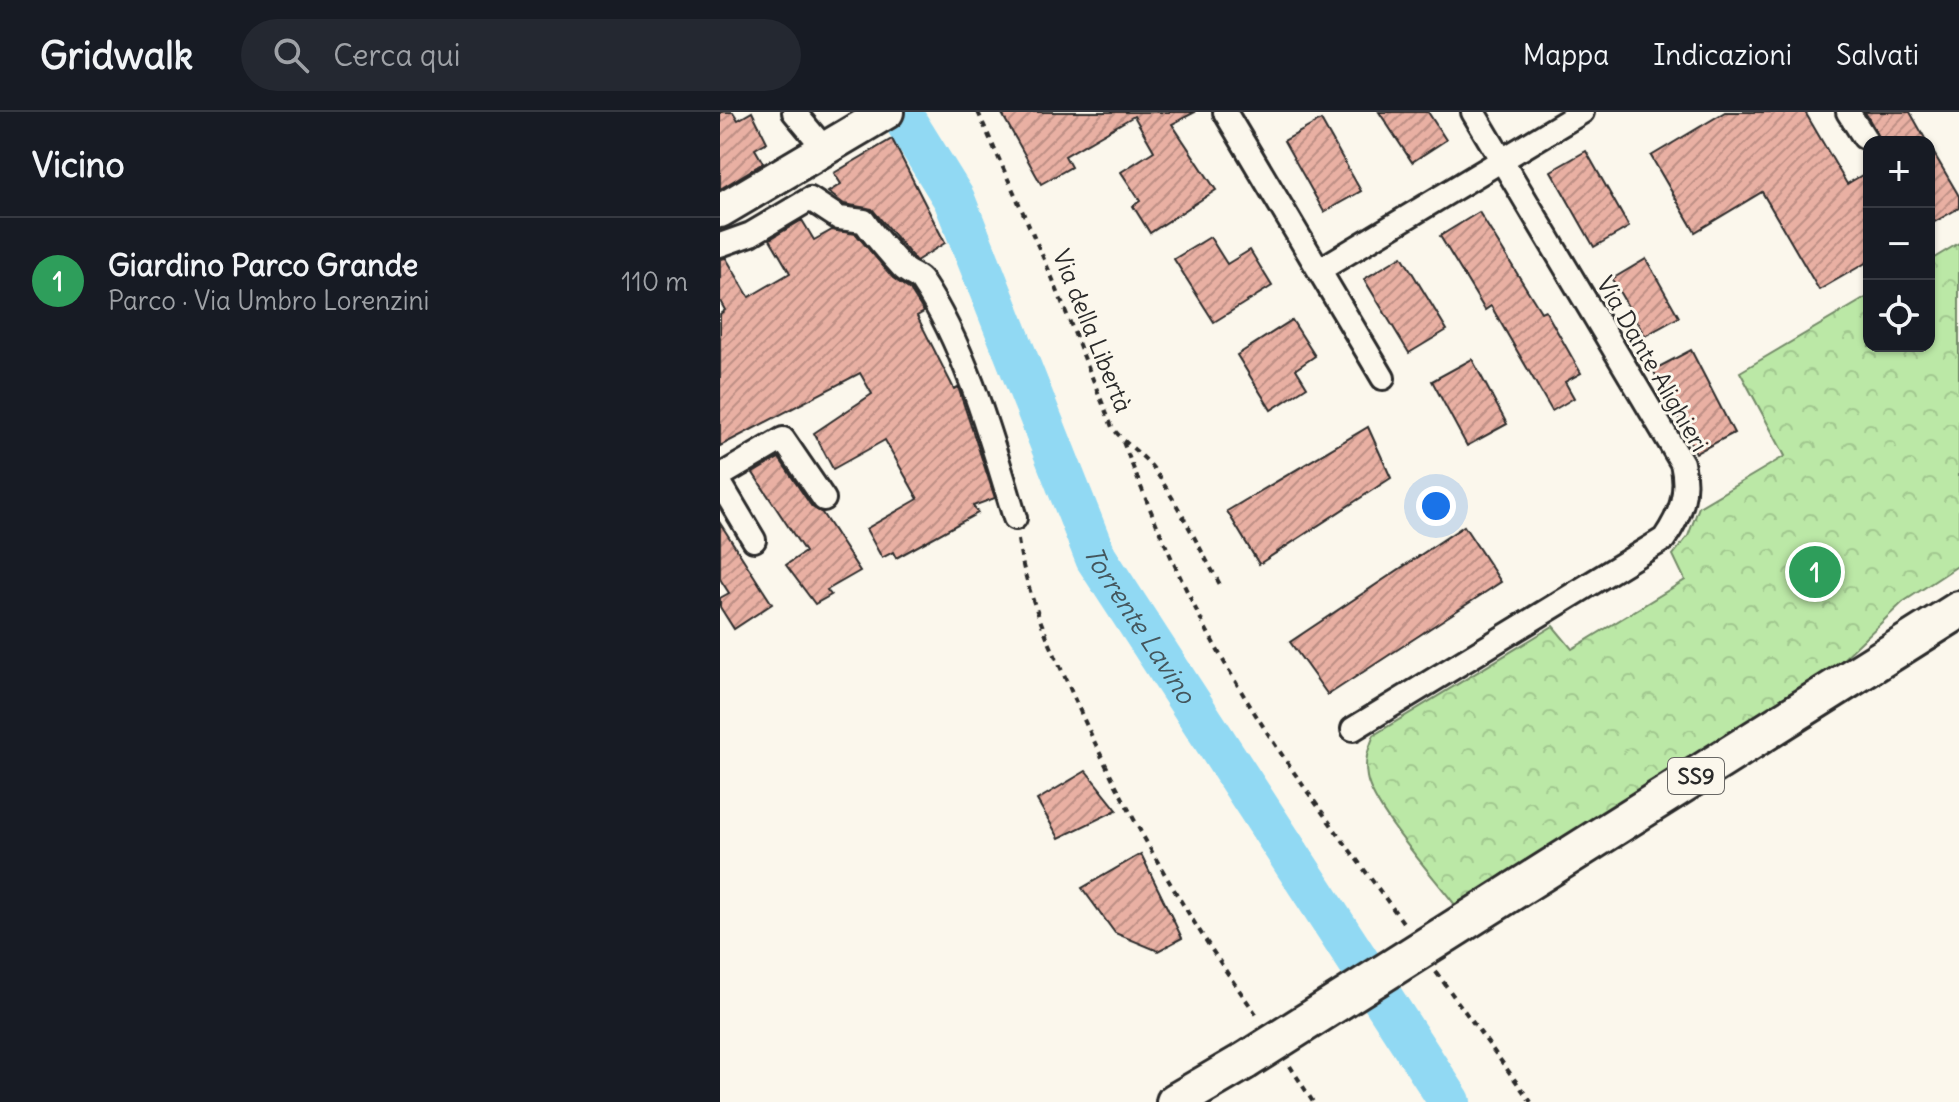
<!DOCTYPE html>
<html lang="it">
<meta charset="utf-8">
<style>
:root{--surface:#171b24;--page:#242831;--text:#f1f3f6;--muted:#9ea1a6;--line:#363941;--accent:#c8321e}
body{margin:0;font-family:Delius,sans-serif;background:var(--page);color:var(--text)}
.controls{position:absolute;right:24px;top:24px;display:grid;overflow:hidden;border-radius:16px;box-shadow:0 2px 6px #0004}
.controls button{width:72px;height:72px;display:grid;place-items:center;padding:0;border:0;border-bottom:2px solid var(--line);background:var(--surface);color:var(--text);font:40px sans-serif}
.you{position:absolute;left:716px;top:394px;width:28px;height:28px;margin:-20px;border:6px solid #fff;border-radius:50%;background:#1a73e8;box-shadow:0 0 0 12px #1a73e833}
.badge{display:grid;place-items:center;width:52px;height:52px;border-radius:50%;background:var(--accent);color:#fff;font-size:26px;font-weight:700}
.pin{position:absolute;translate:-50% -50%;border:4px solid #fff;box-shadow:0 2px 8px #0006}
.list{margin:0;padding:0;list-style:none}
h2{display:flex;justify-content:space-between;align-items:center;height:104px;margin:0;padding:0 32px;font-size:34px}
h2 small{font-size:26px;font-weight:400;color:var(--muted)}
.list li{display:grid;grid-template-columns:52px 1fr auto;gap:24px;align-items:center;box-sizing:border-box;height:128px;padding:0 32px;border-top:2px solid var(--line)}
.list b{display:block;font-size:30px;white-space:nowrap}
.list p{margin:0;font-size:26px;white-space:nowrap;color:var(--muted)}
.list em{font-size:26px;font-style:normal;color:var(--muted)}
.icon{flex:none;width:44px;height:44px;fill:none;stroke:currentColor;stroke-width:2;stroke-linecap:round;stroke-linejoin:round}
.map{position:relative;flex:none;width:1239px;height:990px;overflow:hidden}
header{display:flex;align-items:center;gap:48px;box-sizing:border-box;height:112px;padding:0 40px;background:var(--surface);border-bottom:2px solid var(--line)}
header strong{font-size:38px}
nav{display:flex;gap:44px;margin-inline-start:auto;font-size:28px}
.search{width:560px;height:72px;background:var(--page);display:flex;align-items:center;gap:20px;box-sizing:border-box;padding:0 28px;border-radius:44px;color:var(--muted);font-size:30px}
main{display:flex}
aside{flex:1;background:var(--surface)}
.map>svg:first-child{display:block}
.park{fill:url(#park-crowns);stroke:#738a68;stroke-width:2}
.lines{fill:none;stroke-linecap:round;stroke-linejoin:round}
.river{stroke:#91d9f3;stroke-width:42}
.building{fill:url(#building-hatch);stroke:#2b2b2b;stroke-width:2}
.minor-casing{stroke:#2b2b2b;stroke-width:28}
.secondary-casing{stroke:#2b2b2b;stroke-width:38}
.primary-casing{stroke:#2b2b2b;stroke-width:42}
.path{stroke:#2b2b2b;stroke-width:4;stroke-dasharray:6 6;stroke-linecap:butt}
.minor{stroke:#fbf7ec;stroke-width:22}
.secondary{stroke:#fbf7ec;stroke-width:32}
.primary{stroke:#fbf7ec;stroke-width:36}
.primary-bridge-casing{stroke:#2b2b2b;stroke-width:42;stroke-linecap:butt}
.primary-bridge{stroke:#fbf7ec;stroke-width:36}
.labels{text-anchor:middle;stroke-width:6;stroke-linejoin:round;paint-order:stroke}
.shield{fill:#fbf7ec;stroke:#696865;stroke-width:2}
.shield-label{font-size:22px;font-weight:bold;fill:#2b2b2b}
.street-label{font-size:24px;fill:#2b2b2b;stroke:#fbf7ec}
.water-label{font-size:26px;font-style:italic;fill:#44565d;stroke:#fbf7ec}
</style>
<header>
<strong>Gridwalk</strong>
<div class="search"><svg class="icon" aria-label="search" viewBox="0 0 24 24"><circle cx="10" cy="10" r="6"/><path d="M15 15l6 6"/></svg>Cerca qui</div>
<nav><a>Mappa</a><a>Indicazioni</a><a>Salvati</a></nav>
</header>
<main>
<aside>
<h2>Vicino<small></small></h2>
<ul class="list">
<li><span class="badge" style="background:#2e9e5b">1</span><div><b>Giardino Parco Grande</b><p>Parco · Via Umbro Lorenzini</p></div><em>110 m</em></li>
</ul>
</aside>
<div class="map">
<svg width="1239" height="990" viewBox="0 0 1239 990">
<defs>
<pattern id="park-crowns" width="20" height="18" patternUnits="userSpaceOnUse" patternTransform="scale(2)"><rect width="20" height="18" fill="#bbe8a6"/><path d="M2 6a3 3 0 1 1 6 0M12 15a3 3 0 1 1 6 0" fill="none" stroke="#a1c78f"/></pattern>
<pattern id="building-hatch" width="6" height="6" patternUnits="userSpaceOnUse" patternTransform="scale(2)"><rect width="6" height="6" fill="#e9b0a3"/><path d="M-1 1l2-2M0 6l6-6M5 7l2-2" fill="none" stroke="#bd8f85"/></pattern>
</defs>
<rect width="100%" height="100%" fill="#fbf7ec"/>
<filter id="ink" filterUnits="userSpaceOnUse"><feTurbulence type="fractalNoise" baseFrequency=".0125" numOctaves="2"/><feDisplacementMap in="SourceGraphic" scale="16" xChannelSelector="R" yChannelSelector="G"/><feConvolveMatrix kernelMatrix="1 2 1 2 8 2 1 2 1" color-interpolation-filters="sRGB"/></filter>
<g filter="url(#ink)">
<path class="park" d="M1239 131V453L1183 490 1118 552 735 793C714 765 652 696 647 665 644 648 648 638 654 623L833 514 852 537 965 468 953 443 968 424 979 395 1065 344 1020 260 1149 184V234H1209V149Z"/>
<g class="lines">
<path class="river" id="s1" d="M180 0 234 87 376 446 730 990"/>
</g>
<g class="building">
<path d="M0 0H13L18 8 32 0 47 30 35 37 43 51 0 77Z"/>
<path d="M281 0H475L452 12 496 78 430 121 413 94 420 89 401 60 434 39 414 4 345 44 351 55 321 72Z"/>
<path d="M659 0H708L726 28 692 50Z"/>
<path d="M1005 0H1085L1127 72 1149 59V149L1099 178 1042 80 975 120 931 44Z"/>
<path d="M1145 0H1190L1207 30H1162Z"/>
<path d="M601 8 641 79 604 100 564 29Z"/>
<path d="M172 27 225 131 196 149 152 97 124 92 108 80 121 72 114 61Z"/>
<path d="M1209 33 1239 84V96L1209 113Z"/>
<path d="M866 39 909 115 874 135 831 59Z"/>
<path d="M759 100 821 200 825 198 861 261 845 270 854 286 832 299 771 194 765 198 720 124Z"/>
<path d="M82 108 94 128 112 118 136 122 173 166 190 178 204 200 197 204 234 277 238 275 275 386 253 394 258 401 176 446 173 440 162 446 146 417 198 387 165 328 113 357 94 321 152 282 140 261 0 334V202L5 198 0 189V147L6 146 29 185 70 161 50 127Z"/>
<path d="M490 125 507 152 530 138 552 174 494 210 454 147Z"/>
<path d="M682 144 727 218 689 241 644 167Z"/>
<path d="M926 147 959 205 925 224 892 167Z"/>
<path d="M572 208 595 244 576 257 587 275 551 298 517 243Z"/>
<path d="M971 238 1014 321 976 341 933 258Z"/>
<path d="M752 247 787 312 747 334 712 269Z"/>
<path d="M648 315 671 366 539 452 507 399Z"/>
<path d="M59 346 92 395 102 401 140 459 107 478 111 483 95 492 66 453 85 440 33 361Z"/>
<path d="M0 411 52 492 14 517 0 495V486L9 481 0 467Z"/>
<path d="M744 414 781 470 608 583 570 530Z"/>
<path d="M366 659 397 698 339 726 317 688Z"/>
<path d="M421 742 462 826 438 839 395 821 362 776Z"/>
</g>
<g class="lines">
<defs>
<g id="minor">
<path d="M74 0 104 36"/>
<path d="M505 0 663 266"/>
<path d="M1128 0 1144 25"/>
<path d="M0 133 31 122 90 87 119 106 144 109C156 127 169 140 183 156 188 162 198 163 202 170 246 235 272 330 295 406"/>
<path d="M601 157 862 0"/>
<path d="M0 364 63 327 104 387"/>
<path d="M0 371 34 428"/>
<path d="M633 617 944 427C961 402 969 381 962 351L753 0"/>
</g>
<path id="secondary" d="M0 99 167 0"/>
<g id="primary">
<path d="M795 778 1239 498"/>
<path d="M455 990 525 949"/>
</g>
</defs>
<use href="#minor" class="minor-casing"/>
<use href="#secondary" class="secondary-casing"/>
<use href="#primary" class="primary-casing"/>
<g class="path">
<path d="M258 0 331 163 392 315C405 333 424 342 436 360 461 397 480 438 502 476"/>
<path d="M403 330C434 409 468 489 511 562 562 650 625 731 685 813"/>
<path d="M298 428C306 480 326 524 348 572 399 689 464 803 539 906"/>
<path d="M716 860 811 990"/>
<path d="M570 954 593 990"/>
</g>
<use href="#minor" class="minor"/>
<use href="#secondary" class="secondary"/>
<use href="#primary" class="primary"/>
<defs>
<path id="primary-bridge" d="M525 949 795 778"/>
</defs>
<use href="#primary-bridge" class="primary-bridge-casing"/>
<use href="#primary-bridge" class="primary-bridge"/>
</g>
</g>
<g class="labels">
<rect class="shield" x="948" y="646" width="56" height="36" rx="6"/>
<g class="shield-label">
<text x="976" y="672">SS9</text>
</g>
<g class="street-label">
<text transform="translate(372 219) rotate(68)" y="8">Via della Libertà</text>
<text transform="translate(932 252) rotate(60)" y="8">Via Dante Alighieri</text>
</g>
<g class="water-label">
<text dy="9" stroke="none"><textPath href="#s1" startOffset="568">Torrente Lavino</textPath></text>
</g>
</g>
</svg>
<div class="controls">
<button>+</button>
<button>−</button>
<button><svg class="icon" aria-label="locate" viewBox="0 0 24 24"><circle cx="12" cy="12" r="6"/><path d="M12 2v4M12 18v4M2 12h4M18 12h4"/></svg></button>
</div>
<div class="you"></div>
<div class="pin badge" style="left:1095px;top:460px;background:#2e9e5b">1</div>
</div>
</main>
